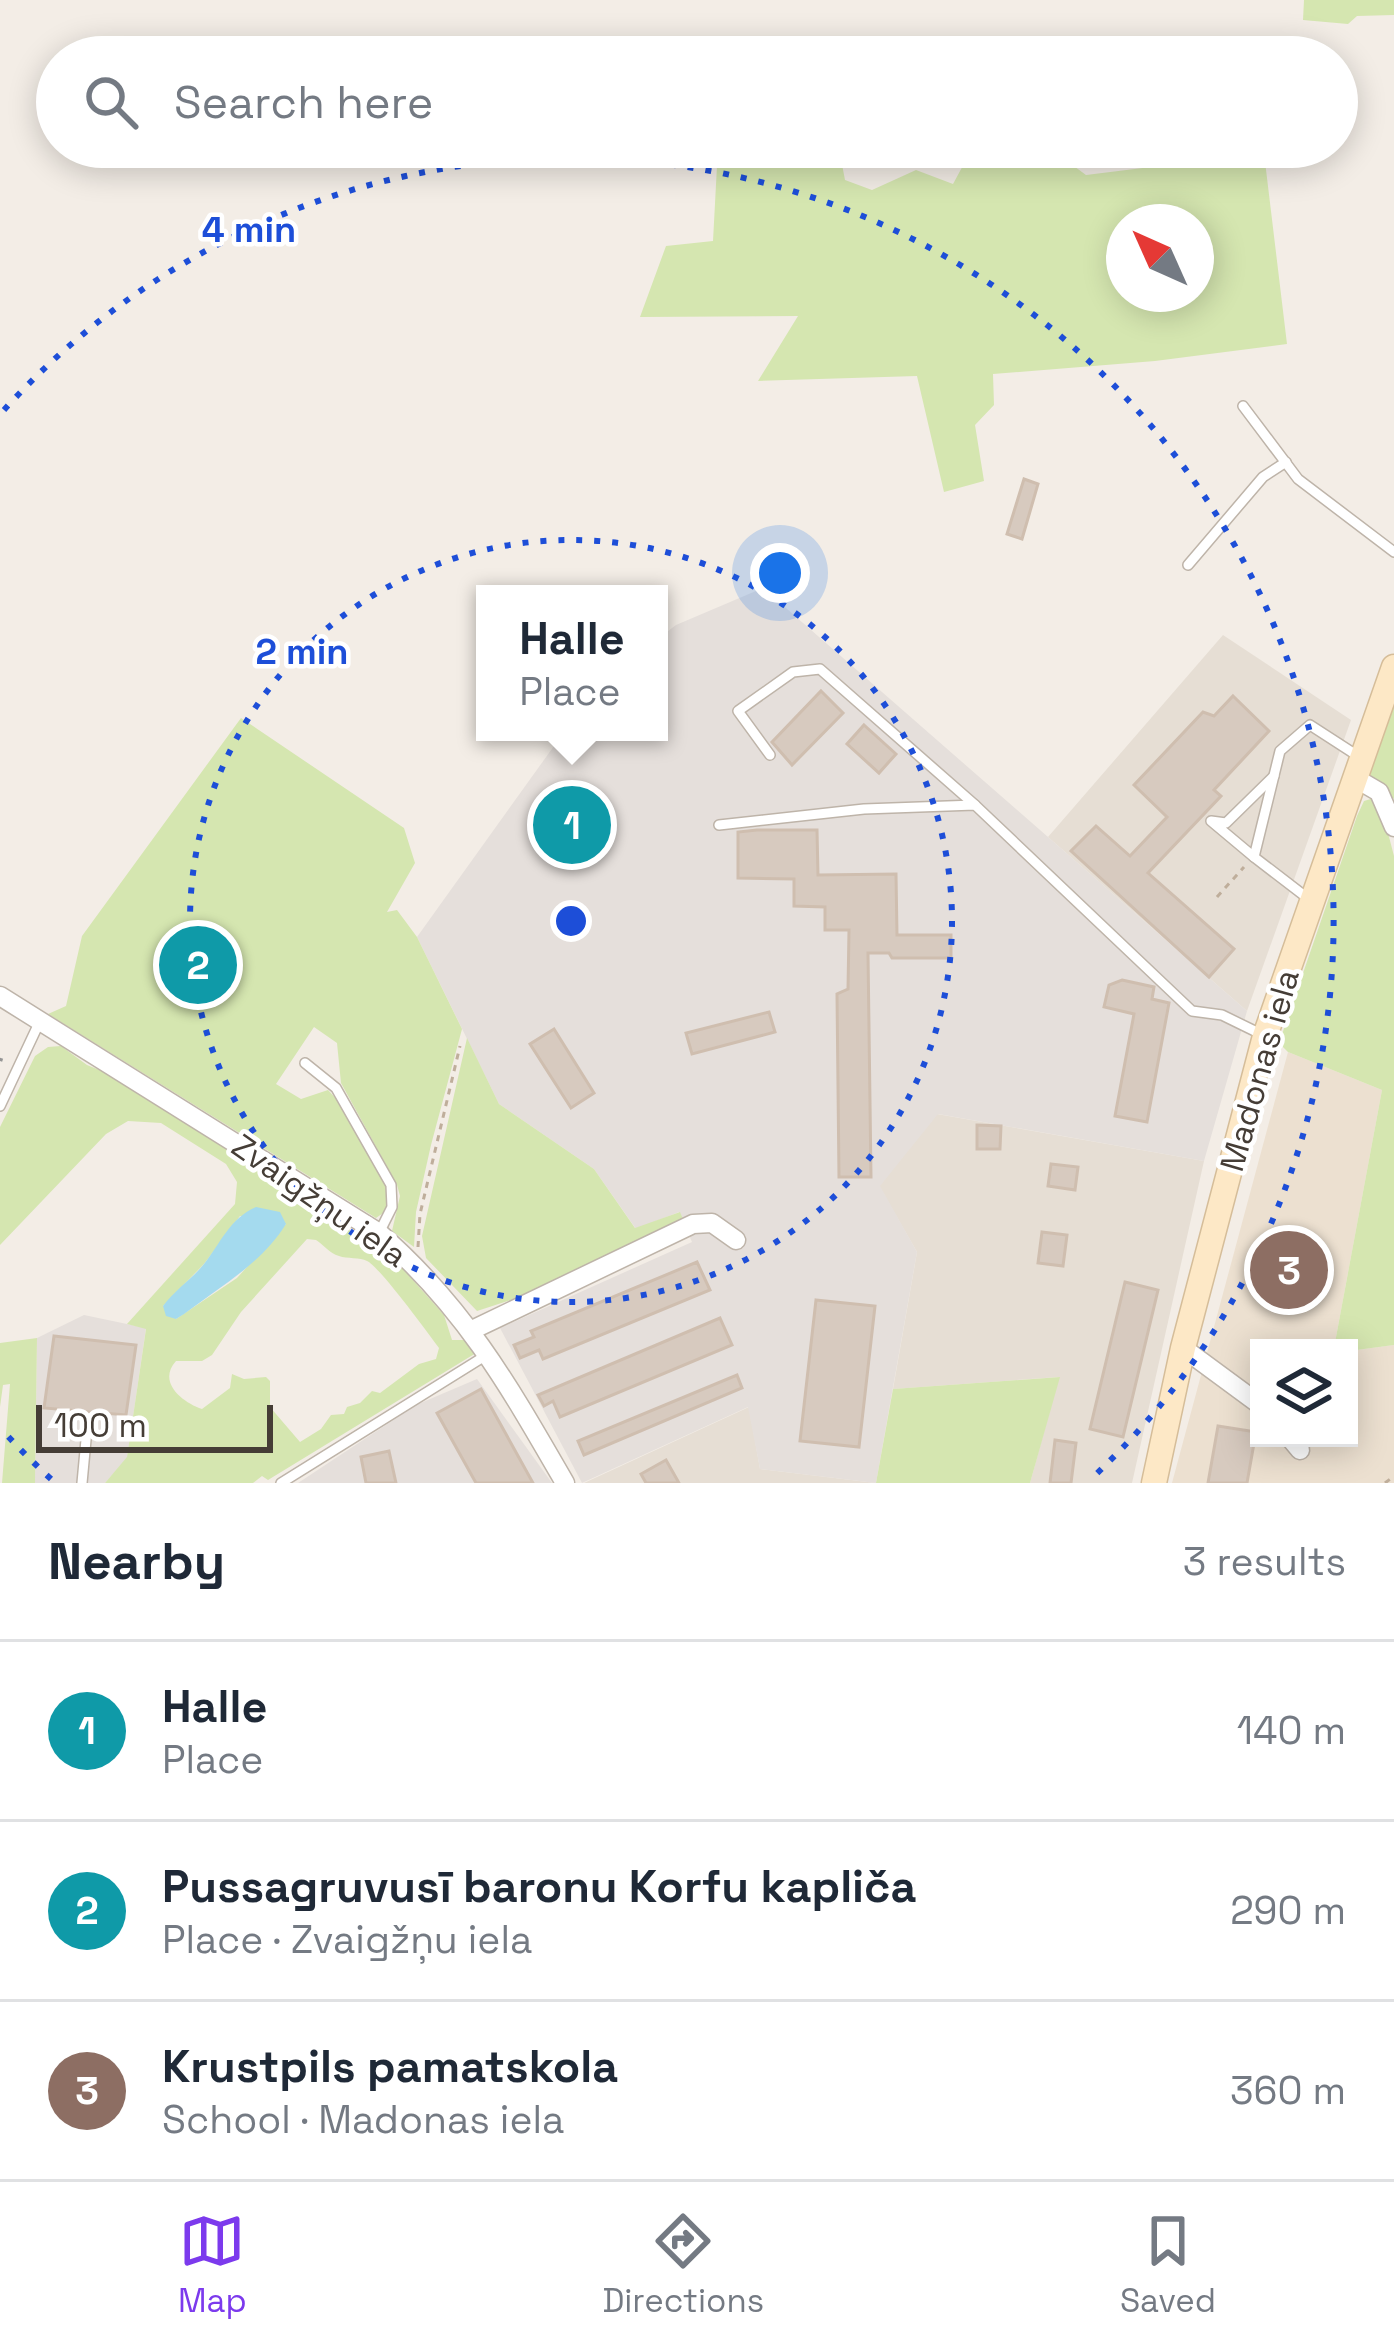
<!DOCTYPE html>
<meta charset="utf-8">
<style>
:root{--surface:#fff;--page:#f6f6f7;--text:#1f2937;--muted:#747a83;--line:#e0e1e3;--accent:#7c3aed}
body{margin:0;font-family:"Space Grotesk",sans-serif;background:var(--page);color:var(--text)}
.controls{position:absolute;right:36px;bottom:36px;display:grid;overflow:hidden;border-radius:0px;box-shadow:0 6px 30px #0003}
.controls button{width:108px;height:108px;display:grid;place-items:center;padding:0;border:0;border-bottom:3px solid var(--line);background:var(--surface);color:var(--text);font:60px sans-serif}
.compass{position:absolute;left:1106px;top:204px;width:108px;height:108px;border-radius:50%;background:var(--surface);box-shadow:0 6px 30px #0003;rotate:315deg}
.scale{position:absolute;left:36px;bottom:30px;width:237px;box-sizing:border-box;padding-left:12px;border:6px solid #453d36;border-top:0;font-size:33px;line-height:42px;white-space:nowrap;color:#453d36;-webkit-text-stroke:9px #fff;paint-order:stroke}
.you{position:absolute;left:780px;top:573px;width:42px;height:42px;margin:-30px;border:9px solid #fff;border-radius:50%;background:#1a73e8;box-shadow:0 0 0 18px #1a73e833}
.badge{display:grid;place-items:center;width:78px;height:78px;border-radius:50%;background:var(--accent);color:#fff;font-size:39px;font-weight:700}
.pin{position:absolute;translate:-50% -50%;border:6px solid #fff;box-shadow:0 3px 12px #0006}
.popup{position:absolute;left:476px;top:585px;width:192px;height:156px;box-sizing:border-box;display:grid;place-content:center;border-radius:0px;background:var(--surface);filter:drop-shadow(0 3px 9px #0005);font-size:39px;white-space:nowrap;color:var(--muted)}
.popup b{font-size:45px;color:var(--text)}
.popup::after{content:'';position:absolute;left:50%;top:100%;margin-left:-24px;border:24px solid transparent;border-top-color:var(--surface)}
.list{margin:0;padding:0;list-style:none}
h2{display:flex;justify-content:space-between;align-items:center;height:156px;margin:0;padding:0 48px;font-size:51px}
h2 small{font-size:39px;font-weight:400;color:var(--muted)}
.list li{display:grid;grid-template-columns:78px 1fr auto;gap:36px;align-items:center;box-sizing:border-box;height:180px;padding:0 48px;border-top:3px solid var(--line)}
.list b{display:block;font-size:45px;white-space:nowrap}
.list p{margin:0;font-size:39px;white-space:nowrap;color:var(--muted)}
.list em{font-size:39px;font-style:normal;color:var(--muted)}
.icon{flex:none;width:66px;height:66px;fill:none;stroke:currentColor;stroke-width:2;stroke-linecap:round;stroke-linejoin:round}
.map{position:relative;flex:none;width:1394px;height:1483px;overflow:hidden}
.search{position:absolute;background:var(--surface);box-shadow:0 6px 30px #0003;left:36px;right:36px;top:36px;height:132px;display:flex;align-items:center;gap:30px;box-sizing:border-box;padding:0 42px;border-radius:66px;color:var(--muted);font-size:45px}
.sheet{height:696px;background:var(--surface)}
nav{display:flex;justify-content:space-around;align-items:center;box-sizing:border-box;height:168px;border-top:3px solid var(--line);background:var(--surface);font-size:33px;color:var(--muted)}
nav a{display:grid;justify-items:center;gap:6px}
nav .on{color:var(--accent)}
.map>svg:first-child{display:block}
.residential{fill:#e6ded4}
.industrial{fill:#e5dfdb}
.education{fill:#ece0d0}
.green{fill:#d5e6b0;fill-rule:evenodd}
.water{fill:#a4daee}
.building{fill:#d7cabf;stroke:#cfbeaf;stroke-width:3}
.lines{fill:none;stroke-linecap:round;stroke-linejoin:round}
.lane-casing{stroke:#beb4a9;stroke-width:12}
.street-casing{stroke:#beb4a9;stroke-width:21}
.secondary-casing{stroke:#d5bd99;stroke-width:27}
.path{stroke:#bfae9b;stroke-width:3;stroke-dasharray:6 6;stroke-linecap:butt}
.lane{stroke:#fff;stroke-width:9}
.street{stroke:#fff;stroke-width:18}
.secondary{stroke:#fde8c6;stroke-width:24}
.rail{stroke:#959595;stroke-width:4.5;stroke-dasharray:15 15;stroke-linecap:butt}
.ring{fill:none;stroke:#1d4ed8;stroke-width:6;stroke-dasharray:6 12}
.labels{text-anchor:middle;stroke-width:9;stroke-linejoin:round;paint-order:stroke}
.street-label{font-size:33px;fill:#453d36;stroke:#fff}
.centre{fill:#1d4ed8;stroke:#fff;stroke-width:6}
.ring-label{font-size:36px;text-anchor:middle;font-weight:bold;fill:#1d4ed8;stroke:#fff;stroke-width:9;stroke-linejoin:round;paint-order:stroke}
</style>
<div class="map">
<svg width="1394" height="1483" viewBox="0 0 1394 1483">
<rect width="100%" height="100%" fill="#f3ede6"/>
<g class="residential">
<path d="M1223 635 1351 720 1247 1011 1048 837Z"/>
<path d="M937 1114 1204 1161 1132 1483H1030L1059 1377 893 1389 917 1252 879 1186Z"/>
<path d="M749 1407 760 1469 876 1483H584Z"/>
</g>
<g class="industrial">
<path d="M763 588 1247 1011 1204 1161 938 1114 880 1186 917 1252 876 1483 760 1469 748 1407 582 1483 500 1328 692 1242 679 1212 636 1229 594 1169 499 1104 417 937 564 732H659V638L676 625Z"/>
<path d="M84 1315 146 1328 127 1458 105 1483H35L37 1338Z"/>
<path d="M477 1379 552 1483H298L416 1405Z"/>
</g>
<path class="education" d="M1288 1052 1382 1090 1334 1348H1259V1438H1349V1351L1394 1345V1483H1172Z"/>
<g class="green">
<path d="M1304 0H1394V15L1357 16 1348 24 1303 20Z"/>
<path d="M718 147H810L812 154H840L845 180 872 190 916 170 953 184 973 147H1048L1086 175 1264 153 1287 344 1155 361 993 374 994 405 975 425 984 481 944 492 917 376 758 381 798 316 640 317 666 246 713 241ZM1124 222H1196V294H1124Z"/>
<path d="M1394 697V799L1371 780 1370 772Z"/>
<path d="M241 718 404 828 415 863 387 912 397 910 417 937 462 1029 431 1145 416 1212 414 1247 392 1231 400 1196 397 1185 341 1083 337 1043 314 1027 276 1084 301 1099 328 1090 341 1104 385 1182 388 1192 386 1211 376 1218 48 1014 66 1006 82 936Z"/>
<path d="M1374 798 1382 810 1394 856V1345L1349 1351V1348H1334L1382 1090 1288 1052 1279 1043 1357 816 1364 801Z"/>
<path d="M467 1038 499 1104 594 1169 635 1228 680 1212 683 1219 514 1299 477 1311 426 1258 422 1236Z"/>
<path d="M61 1046 87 1065 117 1077 396 1261 444 1315 452 1340H465L476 1353 268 1480 262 1476 253 1483H105L127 1457 146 1329 127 1324 235 1204 237 1182 226 1164 161 1123 128 1121 106 1134 0 1245V1127L35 1056 48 1047ZM240 1216 286 1224 237 1278 176 1319 163 1306 204 1264ZM307 1239 316 1240C324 1245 329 1253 339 1256 347 1259 360 1257 367 1261 379 1266 428 1333 439 1348L436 1359 419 1364 380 1393 372 1391 360 1403 347 1407 344 1414 331 1415 321 1429 300 1442 270 1407V1381L266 1377 244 1379 232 1374 230 1388 202 1409C182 1402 157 1382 176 1361H202L212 1355 241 1312Z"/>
<path d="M37 1338 35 1483H2L10 1384 3 1385 0 1407V1343Z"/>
<path d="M1060 1377 1030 1483H876L893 1389Z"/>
</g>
<path class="water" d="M256 1207 280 1212 286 1224C261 1264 221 1286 184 1314L176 1319 166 1316 163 1306C175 1290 192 1279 204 1264 220 1244 230 1218 256 1207Z"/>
<g class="building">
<path d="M1024 479 1038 484 1022 539 1007 534Z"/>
<path d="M821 691 843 713 792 765 772 742Z"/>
<path d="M1233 696 1269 731 1214 790 1221 796 1148 873 1234 949 1209 977 1071 851 1096 826 1130 856 1167 817 1134 785 1203 712 1214 716Z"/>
<path d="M864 725 896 754 879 773 847 744Z"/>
<path d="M554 792 609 833 590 859 535 818Z"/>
<path d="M757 830H817L818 875 896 874 897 935H951V958H892L889 953H868L871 1177H839L837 994 848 989 849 930H825V907L794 906V879L738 878V832Z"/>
<path d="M1122 980 1154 987 1152 999 1169 1003 1147 1122 1115 1116 1134 1014 1104 1007 1109 985Z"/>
<path d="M769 1012 775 1032 692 1054 686 1033Z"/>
<path d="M554 1029 594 1093 571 1108 530 1044Z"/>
<path d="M977 1125 1001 1126 1000 1149H977Z"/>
<path d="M1051 1164 1078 1167 1075 1190 1048 1186Z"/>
<path d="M1042 1232 1067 1235 1063 1266 1038 1263Z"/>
<path d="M697 1262 710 1290 543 1359 539 1350 520 1358 514 1345 534 1337 531 1331Z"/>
<path d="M1125 1282 1158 1290 1123 1437 1090 1429Z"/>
<path d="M816 1300 875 1306 859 1447 800 1441Z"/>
<path d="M720 1318 732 1345 560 1417 553 1401 544 1406 538 1395Z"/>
<path d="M54 1336 136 1345 126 1415 44 1408Z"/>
<path d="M737 1375 742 1388 584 1455 578 1441Z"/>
<path d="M481 1389 533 1483H476L437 1413Z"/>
<path d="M1218 1426 1256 1432 1247 1483H1208Z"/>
<path d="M1055 1440 1076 1443 1071 1483H1050Z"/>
<path d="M389 1451 396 1483H366L361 1457Z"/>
<path d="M666 1460 679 1483H646L641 1474Z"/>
</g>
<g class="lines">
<defs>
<g id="lane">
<path d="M1243 406 1298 479 1394 552"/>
<path d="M1188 565 1263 477 1286 462"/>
<path d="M770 755 738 711 793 672 820 669 975 805"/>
<path d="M719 825 864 809 975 805 1192 1011 1222 1015 1265 1036"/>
<path d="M1254 857 1211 821 1226 823 1274 776"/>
<path d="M1310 900 1254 857 1280 751 1310 725 1361 758"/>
<path d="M305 1063 336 1088 391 1185 392 1207 379 1233"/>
<path d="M0 1106 40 1021"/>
<path d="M82 1483 87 1429"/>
<path d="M281 1483 485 1356"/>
</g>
<g id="street">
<path d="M1355 778 1379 792 1394 827"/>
<path d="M0 996 379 1233C465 1308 509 1386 565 1483"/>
<path d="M472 1330 693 1224 712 1223 736 1240"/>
<path d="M1183 1348 1259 1404"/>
<path d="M1290 1438 1300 1450"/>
</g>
<path id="secondary" d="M1154 1483 1183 1348 1265 1036 1394 667"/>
</defs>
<use href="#lane" class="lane-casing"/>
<use href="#street" class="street-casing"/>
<use href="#secondary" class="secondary-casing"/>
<g class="path">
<path d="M1217 897 1244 867"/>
<path d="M418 1247 420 1214 460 1046"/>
<path d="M1385 1483 1394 1476"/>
</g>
<use href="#lane" class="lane"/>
<use href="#street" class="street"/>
<use href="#secondary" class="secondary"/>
<path class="rail" d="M0 1061 1 1058"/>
</g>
<g class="ring">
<circle cx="571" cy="921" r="381"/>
<path d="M51 1479A763 763 0 0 1 4 1432M4 410A763 763 0 1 1 1091 1479"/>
</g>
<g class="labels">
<g class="street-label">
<text transform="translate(1259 1070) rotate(-74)" y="12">Madonas iela</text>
<text transform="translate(320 1200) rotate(35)" y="12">Zvaigžņu iela</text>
</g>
</g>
<circle cx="571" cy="921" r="18" class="centre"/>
<g class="ring-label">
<text x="249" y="242">4 min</text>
<text x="302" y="664">2 min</text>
</g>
</svg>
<div class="controls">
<button><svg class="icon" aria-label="layers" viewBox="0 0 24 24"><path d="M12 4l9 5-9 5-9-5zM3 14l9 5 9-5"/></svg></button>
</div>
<svg class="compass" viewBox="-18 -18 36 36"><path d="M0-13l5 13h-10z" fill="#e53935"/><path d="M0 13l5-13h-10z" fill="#747a83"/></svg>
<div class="scale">100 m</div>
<div class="you"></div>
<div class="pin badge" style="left:572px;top:825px;background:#0f9aa8">1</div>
<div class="popup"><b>Halle</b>Place</div>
<div class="pin badge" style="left:198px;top:965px;background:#0f9aa8">2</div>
<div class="pin badge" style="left:1289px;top:1270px;background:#8d6e63">3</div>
<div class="search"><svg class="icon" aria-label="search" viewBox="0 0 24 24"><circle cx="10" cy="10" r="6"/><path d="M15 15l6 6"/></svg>Search here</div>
</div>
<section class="sheet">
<h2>Nearby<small>3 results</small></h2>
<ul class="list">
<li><span class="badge" style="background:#0f9aa8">1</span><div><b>Halle</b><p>Place</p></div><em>140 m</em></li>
<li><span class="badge" style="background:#0f9aa8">2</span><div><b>Pussagruvusī baronu Korfu kapliča</b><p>Place · Zvaigžņu iela</p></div><em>290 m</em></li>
<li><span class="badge" style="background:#8d6e63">3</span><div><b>Krustpils pamatskola</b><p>School · Madonas iela</p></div><em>360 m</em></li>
</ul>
</section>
<nav>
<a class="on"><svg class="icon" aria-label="map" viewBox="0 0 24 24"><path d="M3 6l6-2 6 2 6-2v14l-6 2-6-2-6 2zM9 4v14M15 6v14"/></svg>Map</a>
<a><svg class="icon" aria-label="directions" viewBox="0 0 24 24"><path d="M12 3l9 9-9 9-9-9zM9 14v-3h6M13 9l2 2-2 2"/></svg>Directions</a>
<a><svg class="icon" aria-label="saved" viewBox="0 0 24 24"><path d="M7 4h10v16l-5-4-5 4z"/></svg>Saved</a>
</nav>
